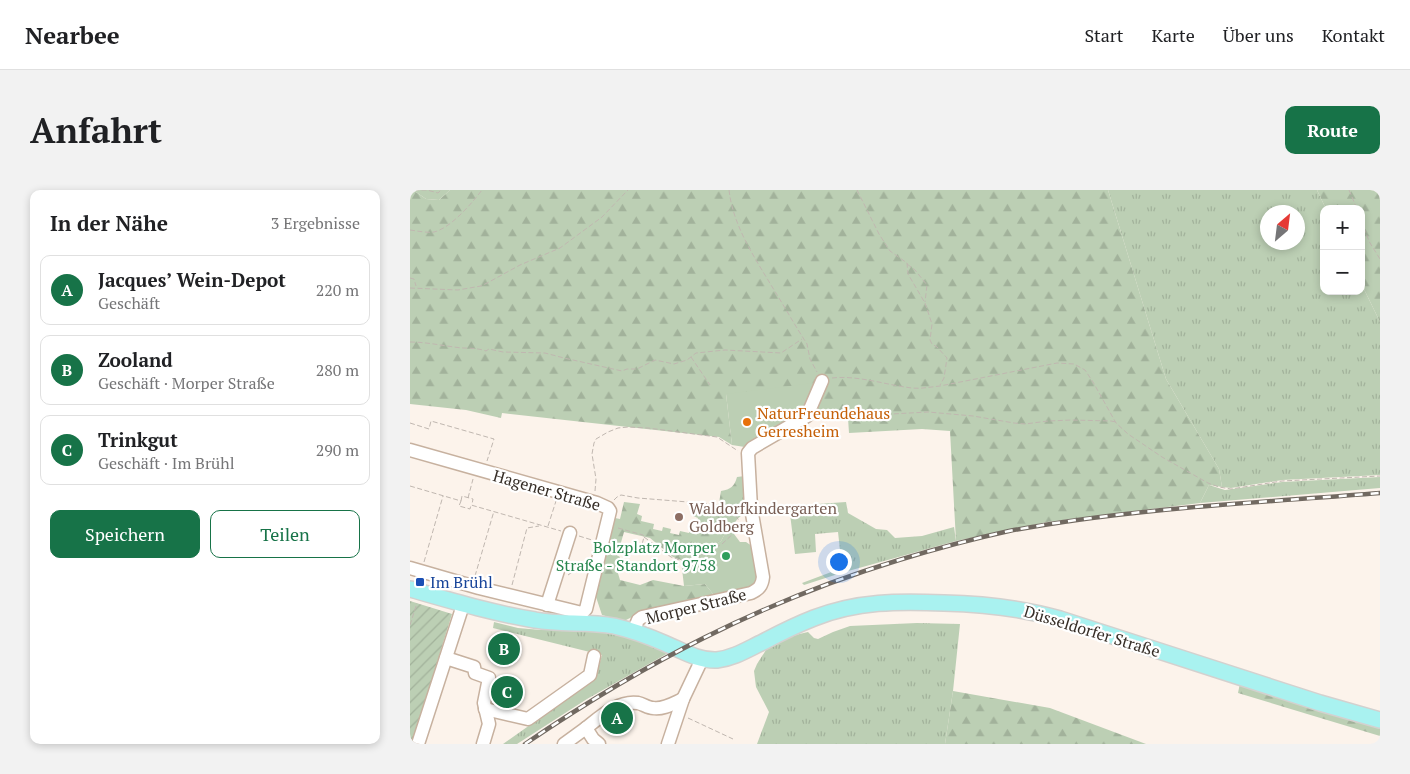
<!DOCTYPE html>
<html lang="de">
<meta charset="utf-8">
<style>
:root{--surface:#fff;--page:#f2f2f2;--text:#202124;--muted:#757577;--line:#e0e0e0;--accent:#177348}
body{margin:0;font-family:"PT Serif",serif;background:var(--page);color:var(--text)}
.controls{position:absolute;right:15px;top:15px;display:grid;overflow:hidden;border-radius:10px;box-shadow:0 2px 8px #0003}
.controls button{width:45px;height:45px;display:grid;place-items:center;padding:0;border:0;border-bottom:1px solid var(--line);background:var(--surface);color:var(--text);font:25px sans-serif}
.compass{position:absolute;left:850px;top:15px;width:45px;height:45px;border-radius:50%;background:var(--surface);box-shadow:0 2px 8px #0003;rotate:28deg}
.you{position:absolute;left:428px;top:371px;width:18px;height:18px;margin:-12px;border:4px solid #fff;border-radius:50%;background:#1a73e8;box-shadow:0 0 0 8px #1a73e833}
.badge{display:grid;place-items:center;width:32px;height:32px;border-radius:50%;background:var(--accent);color:#fff;font-size:16px;font-weight:700}
.pin{position:absolute;translate:-50% -50%;border:2px solid #fff;box-shadow:0 1px 5px #0006}
.list{margin:0;padding:0;list-style:none}
h2{display:flex;justify-content:space-between;align-items:center;height:65px;margin:0;padding:0 20px;font-size:21px}
h2 small{font-size:16px;font-weight:400;color:var(--muted)}
.list li{display:grid;grid-template-columns:32px 1fr auto;gap:15px;align-items:center;box-sizing:border-box;height:70px;margin:0 10px 10px;padding:0 10px;border:1px solid var(--line);border-radius:10px}
.list b{display:block;font-size:19px;white-space:nowrap}
.list p{margin:0;font-size:16px;white-space:nowrap;color:var(--muted)}
.list em{font-size:16px;font-style:normal;color:var(--muted)}
.actions{display:flex;gap:10px;padding:15px 20px}
.actions a{flex:1;padding:11px 0;border:1px solid var(--accent);border-radius:10px;text-align:center;font-size:18px;color:var(--accent)}
.actions .main{background:var(--accent);color:#fff}
.map{position:relative;flex:none;width:970px;height:554px;overflow:hidden;border-radius:10px}
header{display:flex;align-items:center;gap:30px;box-sizing:border-box;height:70px;padding:0 25px;background:var(--surface);border-bottom:1px solid var(--line)}
header strong{font-size:24px}
nav{display:flex;gap:28px;margin-inline-start:auto;font-size:18px}
.intro{display:flex;align-items:center;justify-content:space-between;box-sizing:border-box;height:120px;padding:0 30px}
h1{margin:0;font-size:35px}
.button{padding:12px 22px;border-radius:10px;background:var(--accent);color:#fff;font-size:18px;font-weight:700}
main{display:flex;gap:30px;padding:0 30px}
aside{flex:1;background:var(--surface);border-radius:10px;box-shadow:0 2px 8px #0003}
.map>svg:first-child{display:block}
.grass{fill:url(#grass-tufts);fill-rule:evenodd}
.forest{fill:url(#forest-firs)}
.park{fill:#bccfb4}
.garden{fill:url(#garden-furrows)}
.lines{fill:none;stroke-linecap:round;stroke-linejoin:round}
.minor-casing{stroke:#c7b19f;stroke-width:15}
.major-casing{stroke:#d3d1cf;stroke-width:18}
.path{stroke:#c0b7b0;stroke-width:1;stroke-dasharray:5 2.5;stroke-linecap:butt}
.minor{stroke:#fff;stroke-width:12}
.major{stroke:#a9f2f0;stroke-width:15}
.rail-casing{stroke:#716961;stroke-width:4.5}
.rail{stroke:#fff;stroke-width:2.5;stroke-dasharray:8;stroke-linecap:butt}
.food-dot{fill:#e8710a;stroke:#fff;stroke-width:2}
.education-dot{fill:#8d6e63;stroke:#fff;stroke-width:2}
.leisure-dot{fill:#2e9e5b;stroke:#fff;stroke-width:2}
.transit-dot{fill:#1a4fb4;stroke:#fff;stroke-width:2}
.labels{text-anchor:middle;stroke-width:4.5;stroke-linejoin:round;paint-order:stroke}
.food-label{font-size:16px;fill:#c56008;stroke:#fff;text-anchor:start}
.street-label{font-size:16px;fill:#362e27;stroke:#fff}
.education-label{font-size:16px;fill:#785e54;stroke:#fff;text-anchor:start}
.leisure-label{font-size:16px;fill:#27864d;stroke:#fff;text-anchor:end}
.transit-label{font-size:16px;fill:#164399;stroke:#fff;text-anchor:start}
</style>
<header>
<strong>Nearbee</strong>
<nav><a>Start</a><a>Karte</a><a>Über uns</a><a>Kontakt</a></nav>
</header>
<div class="intro"><h1>Anfahrt</h1><a class="button">Route</a></div>
<main>
<aside>
<h2>In der Nähe<small>3 Ergebnisse</small></h2>
<ul class="list">
<li><span class="badge">A</span><div><b>Jacques’ Wein-Depot</b><p>Geschäft</p></div><em>220 m</em></li>
<li><span class="badge">B</span><div><b>Zooland</b><p>Geschäft · Morper Straße</p></div><em>280 m</em></li>
<li><span class="badge">C</span><div><b>Trinkgut</b><p>Geschäft · Im Brühl</p></div><em>290 m</em></li>
</ul>
<div class="actions"><a class="main">Speichern</a><a>Teilen</a></div>
</aside>
<div class="map">
<svg width="970" height="554" viewBox="0 0 970 554">
<defs>
<pattern id="grass-tufts" width="24" height="20" patternUnits="userSpaceOnUse" patternTransform="scale(1.25)"><rect width="24" height="20" fill="#bccfb4"/><path d="M3 7l-1-3M5 7V3M7 7l1-3M15 17l-1-3M17 17v-4M19 17l1-3" fill="none" stroke="#a2b29b"/></pattern>
<pattern id="forest-firs" width="22" height="20" patternUnits="userSpaceOnUse" patternTransform="scale(1.25)"><rect width="22" height="20" fill="#bccfb4"/><path d="M5 1l3.5 6h-7zM16 11l3.5 6h-7z" fill="#a2b29b"/></pattern>
<pattern id="garden-furrows" width="10" height="10" patternUnits="userSpaceOnUse" patternTransform="scale(1.25)"><rect width="10" height="10" fill="#bccfb4"/><path d="M-1 1l2-2M0 10L10 0M9 11l2-2" fill="none" stroke="#a2b29b"/></pattern>
</defs>
<rect width="100%" height="100%" fill="#fcf3eb"/>
<g class="grass">
<path d="M698 0H907L916 19H914V101H951V93L970 132V285L872 290 821 298 812 297 809 279 756 189ZM858 22H888V52H858Z"/>
<path d="M970 287V298L790 313 799 295 815 300 872 292Z"/>
<path d="M436 312 438 323 466 339 477 340 485 348 512 346 544 337 546 351 431 383 394 395 392 393 432 378 428 342 405 344 406 362 385 364 379 316Z"/>
<path d="M84 432 108 438 131 440 173 438 224 446 260 462 177 509 107 554H93L185 489 192 465 83 438Z"/>
<path d="M507 433 550 434 543 501 535 554H347L359 522 346 497 344 481 347 474 356 460 381 446 398 442 404 448 408 449 423 442 440 436Z"/>
</g>
<g class="forest">
<path d="M0 0H3L16 9 29 10 40 0H698L756 189 809 279 812 297 799 295 790 313 637 332 546 351 540 241 512 239 439 243 438 228 397 227 316 204 322 255 309 247 92 223 91 228 56 220 0 214Z"/>
<path d="M907 0H970V132L951 93V19H916Z"/>
<path d="M335 286 338 322C331 326 326 328 324 336L317 340 311 351 282 368 271 370 263 367 240 348 214 342 210 356 199 353 205 328 210 329 214 312 230 314 227 324 232 326 231 331 244 334 243 339 252 341 253 337 261 339 260 343 269 345 270 341 279 343 281 335 286 336 288 328 281 325 282 316 306 319 309 313 311 301C321 299 324 297 327 287Z"/>
<path d="M197 361 205 364 210 367 207 380 210 390 230 395 243 390 274 396 295 394 303 404V409L232 422 214 431 192 425 186 407Z"/>
<path d="M830 493 970 536V546L828 503Z"/>
<path d="M543 501 640 518 736 554H535Z"/>
</g>
<g class="park">
<path d="M3 0H40L29 10 16 9Z"/>
<path d="M404 193 407 194 396 226 341 258 322 255 316 204Z"/>
<path d="M324 336V344L330 352H336L345 358 348 394 303 409V404L295 394 274 396 271 370 282 368 311 351 317 340Z"/>
</g>
<path class="garden" d="M0 411 42 424 2 554H0Z"/>
<g class="lines">
<defs>
<g id="minor">
<path d="M0 260 187 313 198 318 200 321 176 419 172 423 69 398 0 378"/>
<path d="M137 415 160 343"/>
<path d="M223 442 228 430 232 427 341 403C349 399 352 396 353 387L341 318 338 263 342 258 397 226 412 191"/>
<path d="M36 468 64 477 65 483 79 488 74 513 79 534 73 554"/>
<path d="M75 519 118 529 180 485 184 466"/>
<path d="M8 554 53 415"/>
<path d="M154 554 176 538"/>
<path d="M189 554 183 549 176 538C190 527 208 510 228 513 233 514 238 518 243 518 253 520 264 513 273 509"/>
<path d="M258 554 273 509 292 469"/>
</g>
<path id="major" d="M0 399C42 411 82 423 125 430 151 435 177 431 204 436 221 440 238 446 254 453 271 460 288 471 307 470 324 468 338 459 353 452 370 443 386 435 404 428 447 411 489 411 534 413 574 414 612 418 650 429L910 513 970 530"/>
</defs>
<use href="#minor" class="minor-casing"/>
<use href="#major" class="major-casing"/>
<g class="path">
<path d="M4 0H17L28 3 31 0"/>
<path d="M319 0C323 35 343 65 361 95 373 114 384 134 397 154L400 169 407 182"/>
<path d="M447 0 469 44 480 61 497 73 498 84 515 113 522 134 520 150 522 154 527 157 537 168 534 188 530 195"/>
<path d="M939 0 947 19"/>
<path d="M951 31 960 53 970 69"/>
<path d="M0 40C8 41 16 43 24 42 41 38 62 13 72 0"/>
<path d="M497 74 505 80 517 95 515 112"/>
<path d="M0 88 4 89 6 96"/>
<path d="M0 98 48 100 71 96 79 92 110 75 150 58 192 27 218 0"/>
<path d="M0 152C15 152 29 155 44 157 55 159 65 157 76 161L79 159 93 162 135 163 154 168 212 181 217 179H227L245 170 264 174 277 170 286 163 315 160 371 163 392 149"/>
<path d="M281 167 300 195"/>
<path d="M422 188C448 185 476 195 502 198 511 199 520 197 530 196L647 173 664 174 675 180 683 192 706 233 718 244 752 267 798 293 809 297 821 299 872 291 970 286"/>
<path d="M409 228 518 222 563 226 604 233 615 234 638 231 662 230 701 231 706 232"/>
<path d="M0 233 19 239 21 231 84 249 77 271"/>
<path d="M0 296 51 311 49 316 60 319 61 315 151 341"/>
<path d="M185 301 186 289 182 264 184 253 186 249 198 242 208 238 218 237 238 238 307 247 328 261"/>
<path d="M58 308 63 289"/>
<path d="M204 310 207 307 211 305 228 308 303 314 314 317 324 322 329 331"/>
<path d="M51 311 52 306 63 309 62 314"/>
<path d="M138 336 146 311"/>
<path d="M208 338 233 345 234 347 230 362 227 361"/>
<path d="M169 346 182 350"/>
<path d="M234 347 261 367 275 372 281 371 312 354 325 342"/>
<path d="M14 372 33 306"/>
<path d="M158 385 170 377 176 378"/>
<path d="M65 386 84 321"/>
<path d="M102 395 117 338 129 336"/>
<path d="M0 435 7 413"/>
<path d="M278 528 323 549"/>
</g>
<use href="#minor" class="minor"/>
<use href="#major" class="major"/>
<defs>
<path id="rail" d="M115 554C234 473 351 412 489 370 525 359 562 349 599 341 721 318 846 313 970 303"/>
</defs>
<use href="#rail" class="rail-casing"/>
<use href="#rail" class="rail"/>
</g>
<circle class="food-dot" cx="337" cy="232" r="5"/>
<circle class="education-dot" cx="269" cy="327" r="5"/>
<circle class="leisure-dot" cx="316" cy="366" r="5"/>
<rect class="transit-dot" x="5" y="387" width="10" height="10" rx="2.5"/>
<g class="labels">
<g class="food-label">
<text x="347" y="229">NaturFreundehaus<tspan x="347" dy="18">Gerresheim</tspan></text>
</g>
<g class="street-label">
<text transform="translate(137 300) rotate(16)" y="6">Hagener Straße</text>
<text transform="translate(286 416) rotate(-14)" y="6">Morper Straße</text>
<text transform="translate(682 441) rotate(17)" y="6">Düsseldorfer Straße</text>
</g>
<g class="education-label">
<text x="279" y="324">Waldorfkindergarten<tspan x="279" dy="18">Goldberg</tspan></text>
</g>
<g class="leisure-label">
<text x="306" y="363">Bolzplatz Morper<tspan x="306" dy="18">Straße - Standort 9758</tspan></text>
</g>
<g class="transit-label">
<text x="20" y="398">Im Brühl</text>
</g>
</g>
</svg>
<div class="controls">
<button>+</button>
<button>−</button>
</div>
<svg class="compass" viewBox="-18 -18 36 36"><path d="M0-13l5 13h-10z" fill="#e53935"/><path d="M0 13l5-13h-10z" fill="#757577"/></svg>
<div class="you"></div>
<div class="pin badge" style="left:207px;top:528px">A</div>
<div class="pin badge" style="left:94px;top:459px">B</div>
<div class="pin badge" style="left:97px;top:502px">C</div>
</div>
</main>
